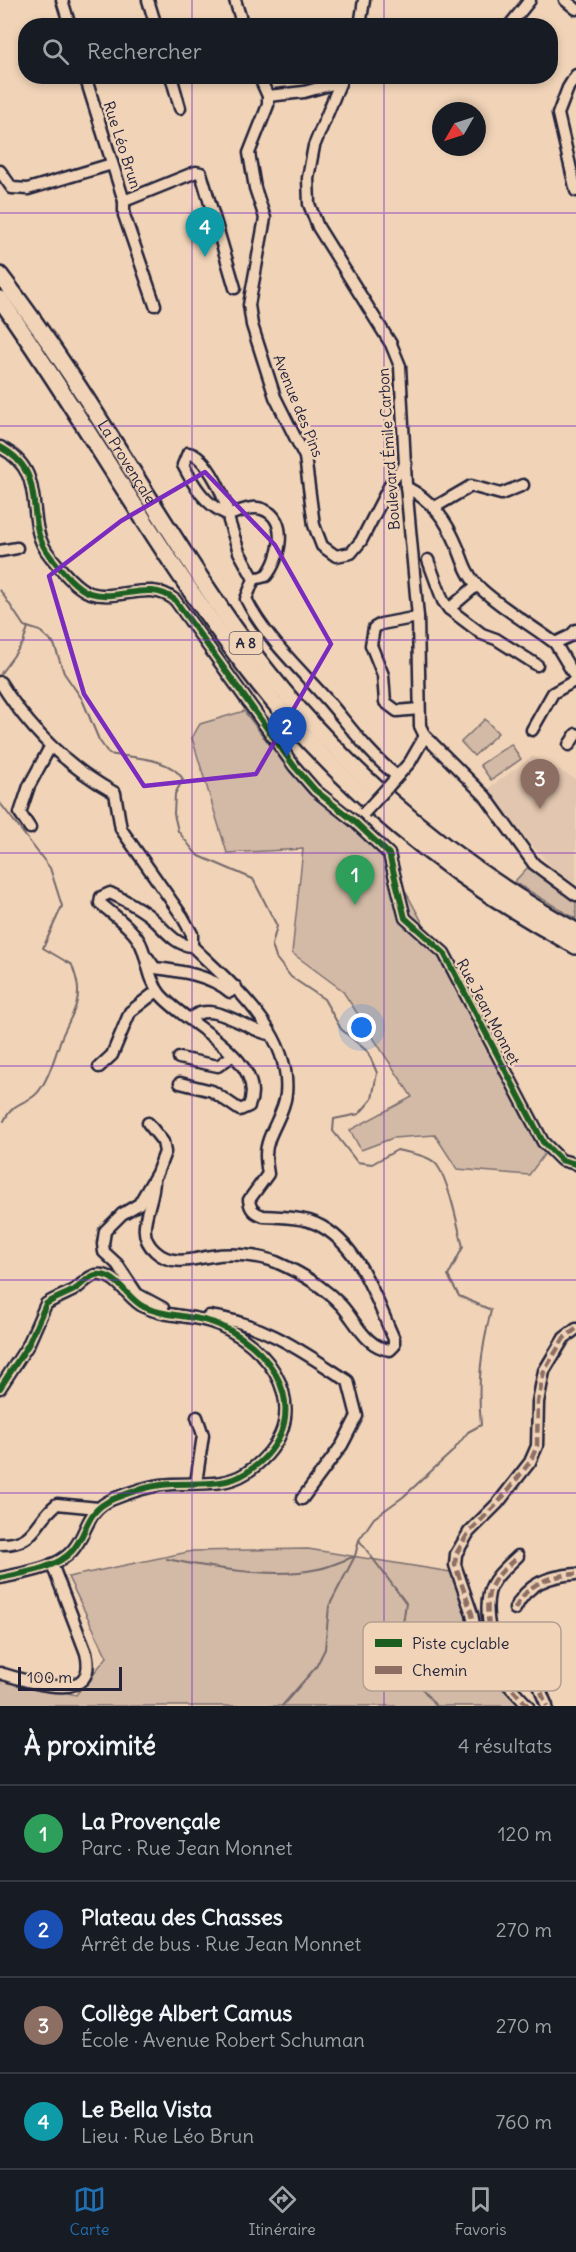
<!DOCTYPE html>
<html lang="fr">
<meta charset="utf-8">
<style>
:root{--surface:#171b24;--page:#20242c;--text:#f1f3f6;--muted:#9ea1a6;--line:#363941;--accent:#1f6fb2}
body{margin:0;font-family:Delius,sans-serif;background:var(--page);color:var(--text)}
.compass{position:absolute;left:432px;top:102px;width:54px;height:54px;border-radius:50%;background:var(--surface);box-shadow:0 3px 9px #0003;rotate:231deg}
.scale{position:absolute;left:18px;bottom:15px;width:104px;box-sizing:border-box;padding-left:6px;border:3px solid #22223b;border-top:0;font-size:16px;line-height:21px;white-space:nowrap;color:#22223b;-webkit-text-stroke:4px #f1d4b8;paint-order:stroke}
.you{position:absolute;left:362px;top:1028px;width:21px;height:21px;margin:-15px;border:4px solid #fff;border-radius:50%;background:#1a73e8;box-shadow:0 0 0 9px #1a73e833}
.badge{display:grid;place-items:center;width:39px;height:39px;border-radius:50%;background:var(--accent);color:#fff;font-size:20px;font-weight:700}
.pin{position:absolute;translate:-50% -50px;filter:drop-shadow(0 2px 3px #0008)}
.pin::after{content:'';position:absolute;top:32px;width:21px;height:18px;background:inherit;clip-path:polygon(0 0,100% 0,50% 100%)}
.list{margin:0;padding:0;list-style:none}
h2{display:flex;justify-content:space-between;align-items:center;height:78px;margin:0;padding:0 24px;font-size:26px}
h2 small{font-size:20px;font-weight:400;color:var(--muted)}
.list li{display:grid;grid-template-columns:39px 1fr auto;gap:18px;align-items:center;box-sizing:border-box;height:96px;padding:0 24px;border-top:2px solid var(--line)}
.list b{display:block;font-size:22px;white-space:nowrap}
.list p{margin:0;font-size:20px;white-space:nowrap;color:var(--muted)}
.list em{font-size:20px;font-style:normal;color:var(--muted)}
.icon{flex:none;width:33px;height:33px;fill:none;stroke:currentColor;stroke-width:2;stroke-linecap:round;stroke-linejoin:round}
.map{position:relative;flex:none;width:576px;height:1706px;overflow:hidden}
.search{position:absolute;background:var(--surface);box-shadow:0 3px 9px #0003;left:18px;right:18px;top:18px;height:66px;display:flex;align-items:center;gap:15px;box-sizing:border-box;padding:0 21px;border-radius:24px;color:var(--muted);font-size:22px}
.sheet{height:462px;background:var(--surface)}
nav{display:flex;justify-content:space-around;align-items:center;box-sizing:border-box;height:84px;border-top:2px solid var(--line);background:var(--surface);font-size:16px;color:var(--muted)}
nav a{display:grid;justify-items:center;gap:3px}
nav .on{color:var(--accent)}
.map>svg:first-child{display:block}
.built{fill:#e2c6af}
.green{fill:#d3baa6;stroke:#7a6e70;stroke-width:1.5}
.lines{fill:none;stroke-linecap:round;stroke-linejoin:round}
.stream{stroke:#72676b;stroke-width:2}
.minor-casing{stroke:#22223b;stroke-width:15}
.highway-casing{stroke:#22223b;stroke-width:20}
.minor{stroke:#f1d4b8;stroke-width:10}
.highway{stroke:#f1d4b8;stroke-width:15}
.minor-bridge-casing{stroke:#22223b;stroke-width:15;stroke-linecap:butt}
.minor-bridge{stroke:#f1d4b8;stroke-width:10}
.quiet{stroke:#8d6e63;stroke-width:4.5;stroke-dasharray:9 4.5;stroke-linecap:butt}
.cycleway-casing{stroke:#f1d4b8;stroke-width:10}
.cycleway{stroke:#1b5e20;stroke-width:6}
.marked{fill:none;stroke:#7b2cbf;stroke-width:4.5;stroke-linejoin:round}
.grid{fill:none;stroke:#7b2cbf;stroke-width:1.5;stroke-opacity:0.55}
.labels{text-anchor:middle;stroke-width:5;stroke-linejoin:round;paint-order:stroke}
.shield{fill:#f1d4b8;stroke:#605760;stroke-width:1.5}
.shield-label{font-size:14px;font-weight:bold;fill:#22223b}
.street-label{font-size:15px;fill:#22223b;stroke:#f1d4b8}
.key{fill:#f1d4b8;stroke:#b39f92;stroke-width:1.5}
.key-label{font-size:16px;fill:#22223b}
</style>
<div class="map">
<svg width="576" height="1706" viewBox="0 0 576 1706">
<rect width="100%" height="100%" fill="#f1d4b8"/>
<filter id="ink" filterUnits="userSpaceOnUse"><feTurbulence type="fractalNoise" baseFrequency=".0167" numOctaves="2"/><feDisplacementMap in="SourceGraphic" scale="12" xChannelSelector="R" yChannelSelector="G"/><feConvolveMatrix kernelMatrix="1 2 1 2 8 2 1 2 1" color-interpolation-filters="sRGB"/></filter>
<g filter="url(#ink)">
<path class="built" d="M533 756 576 779V884L555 871 519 831 489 788Z"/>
<g class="green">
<path d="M244 711 282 761 387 857 546 1152 529 1175 457 1169 435 1135 393 1138 361 1150 350 1130 412 1097 342 990 292 953 303 849 227 853 192 738 200 724Z"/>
<path d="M485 719 498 733 474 756 461 742Z"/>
<path d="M511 744 521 759 491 780 480 765Z"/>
<path d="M531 864 576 898V919L514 882Z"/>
<path d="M308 1549 463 1574 480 1637 529 1706H0V1677L76 1695 107 1657 68 1577 193 1551Z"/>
</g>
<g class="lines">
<g class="stream">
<path d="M0 590 24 626 40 631 54 644 64 673 82 699 99 740 109 754C132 758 170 757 183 779L175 794 174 814 178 831 197 855 253 879 277 926 272 945 276 958 291 977 324 999 341 1029 368 1052 377 1073 372 1099 359 1114 334 1119 333 1131 357 1162 372 1164 397 1150C409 1153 429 1155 437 1165 449 1181 458 1227 463 1247L448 1276 459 1296 491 1310C481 1352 477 1382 481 1425L468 1432 452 1452 403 1497 374 1518 359 1540 355 1556 329 1606 325 1649 316 1667 282 1706"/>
<path d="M1 673 23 643 28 627"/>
<path d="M0 803 50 868 62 906 43 948 72 965C76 977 80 988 77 1001 74 1016 63 1030 59 1045 54 1059 50 1075 41 1088 31 1105 15 1098 4 1121"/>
<path d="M359 1540 406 1603 398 1658 436 1706"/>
<path d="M167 1559C211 1568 273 1579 318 1569 330 1567 341 1561 353 1557"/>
</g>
<defs>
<g id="minor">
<path d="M62 0 70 26"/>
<path d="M148 0 156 26"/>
<path d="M235 0 243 26"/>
<path d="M565 0 576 9"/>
<path d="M360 26 364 0"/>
<path d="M509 26 530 0"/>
<path d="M576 75 568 88 558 114 576 191"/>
<path d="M85 76 124 201V215L155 305"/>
<path d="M171 76 180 108"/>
<path d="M259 76 268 96V105L249 153 255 188 265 218 249 305 252 325 275 397 305 457 314 525 322 546 336 556 351 553 361 541 393 479 406 464"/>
<path d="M343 76 314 146 308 178 309 204 318 227 391 344 400 366 406 485 418 617 420 726 425 736 485 796 534 864 576 895"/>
<path d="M268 96 304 92 340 82"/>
<path d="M0 171 12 188 28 189 112 164"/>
<path d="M124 201 196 172 201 173 235 288"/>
<path d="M0 447C52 474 21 521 50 556 59 567 75 588 90 593 119 602 149 579 175 600L294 766 315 790 354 821 389 854 405 918 444 953 543 1142 561 1160 576 1164"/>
<path d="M406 487C433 501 447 521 458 548 463 561 467 575 477 585 498 606 531 625 555 643L570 636 576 630"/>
<path d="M435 507 471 486 501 494 523 485"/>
<path d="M0 551 17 548"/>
<path d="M428 560 443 601 449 609 477 585"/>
<path d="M254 579 239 552 229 521C228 502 208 456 188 453L183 465C194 486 206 506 229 515 238 512 252 505 262 509 290 518 280 560 266 576L254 579 246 599C266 639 300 669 329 702 351 728 370 755 397 776"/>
<path d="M449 609 482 634 496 639 537 665"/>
<path d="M418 617 381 624 374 628 371 645 383 675 385 702 397 711 419 709"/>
<path d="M555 643 576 678"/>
<path d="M0 682C29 729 66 766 115 793L121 829 182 916 192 934V946"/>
<path d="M532 730 553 693 576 680"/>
<path d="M569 745 576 734"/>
<path d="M387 788 410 762 425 736"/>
<path d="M30 828 20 813 29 786 50 747"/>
<path d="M148 958 155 968C180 971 210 975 230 992L236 987"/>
<path d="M190 1019C211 997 250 1033 270 1034"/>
<path d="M179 1058 218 1066 232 1056"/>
<path d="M99 1067 112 1055 130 1012 157 991"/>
<path d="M180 1083 212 1091 240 1110 249 1106C269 1059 183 1023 160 994 149 980 148 962 142 947 136 930 113 915 100 903L101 897 110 893C123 899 136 906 147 914 162 925 173 945 192 946"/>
<path d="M148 1123 163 1142 165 1152 157 1173 139 1204 122 1214 105 1231 103 1244 104 1252 117 1264 137 1294 163 1308"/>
<path d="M154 1179C155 1204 132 1231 155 1251 172 1267 192 1259 212 1256 230 1253 258 1255 276 1262 299 1272 323 1286 341 1305 356 1321 365 1347 390 1350L394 1346V1339C375 1298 358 1237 309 1221 295 1217 278 1217 263 1216 254 1213 250 1209 249 1200L268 1174C267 1168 266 1161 266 1155 266 1134 284 1116 286 1094 292 1033 231 984 192 946"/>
<path d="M209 1316C264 1323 303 1352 348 1381L357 1416 342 1445 302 1499"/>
<path d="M0 1388 28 1345 46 1304C55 1298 65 1295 74 1290 81 1286 88 1276 96 1275 117 1272 127 1299 144 1307 167 1318 195 1314 219 1325 284 1354 316 1426 246 1473 221 1489 189 1481 161 1485 145 1487 128 1493 113 1499 84 1512 89 1532 72 1551 56 1569 22 1573 0 1578"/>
<path d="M196 1483 203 1435 197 1417"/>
<path d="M0 1544C36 1545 34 1522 57 1504L98 1508"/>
<path d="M515 1609C527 1583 549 1576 576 1574"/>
<path d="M543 1653C531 1667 540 1691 547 1706"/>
<path d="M0 1673C30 1682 99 1706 86 1653L52 1564"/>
<path d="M504 1677C496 1654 483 1619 489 1593 493 1577 507 1567 518 1556"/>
<path d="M528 1706 479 1653 472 1614 455 1565 456 1554 469 1532 498 1503 530 1462 537 1446 538 1402 544 1371 564 1338 576 1329"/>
</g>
<g id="highway">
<path id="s1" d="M0 275C85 385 151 509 231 623 321 750 439 857 576 931"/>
<path d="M0 299C87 422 159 556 252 675 339 787 451 880 576 946"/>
</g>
</defs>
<use href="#minor" class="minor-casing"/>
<use href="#highway" class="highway-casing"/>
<use href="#minor" class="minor"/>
<use href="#highway" class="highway"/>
<defs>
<path id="minor-bridge" d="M364 813 387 788"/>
</defs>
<use href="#minor-bridge" class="minor-bridge-casing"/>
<use href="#minor-bridge" class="minor-bridge"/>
<g class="quiet">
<path d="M515 1609C527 1583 549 1576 576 1574"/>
<path d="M543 1653C531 1667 540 1691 547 1706"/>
<path d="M504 1678C496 1654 483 1619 489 1593 493 1577 507 1567 518 1556"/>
<path d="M528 1706 479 1653 472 1614 455 1565 456 1554 469 1532 498 1503 530 1462 537 1446 538 1402 544 1371 564 1338 576 1329"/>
</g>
<defs>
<g id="cycleway">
<path d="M0 447C52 474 21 521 50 556 59 567 75 588 90 593 119 602 149 579 175 600L294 766 315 790 354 821 389 854 405 918 444 953 543 1142 561 1160 576 1164"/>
<path d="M0 1388 28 1345 46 1304C55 1298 65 1295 74 1290 81 1286 88 1276 96 1275 117 1272 127 1299 144 1307 167 1318 195 1314 219 1325 284 1354 316 1426 246 1473 221 1489 189 1481 161 1485 145 1487 128 1493 113 1499 84 1512 89 1532 72 1551 56 1569 22 1573 0 1578"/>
</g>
</defs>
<use href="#cycleway" class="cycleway-casing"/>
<use href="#cycleway" class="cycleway"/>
</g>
</g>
<path class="marked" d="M205 472 275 545 331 644 256 774 144 786 84 694 49 576 121 521Z"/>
<path class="grid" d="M192 0V26M384 0V26M192 76V1706M384 76V1706M0 213H576M0 426H576M0 640H576M0 853H576M0 1066H576M0 1280H576M0 1493H576"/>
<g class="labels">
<rect class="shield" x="229.5" y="632" width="33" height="22" rx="4.5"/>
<g class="shield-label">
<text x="246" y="648">A 8</text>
</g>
<g class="street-label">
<text transform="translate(122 145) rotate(72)" y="5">Rue Léo Brun</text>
<text transform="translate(298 406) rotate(68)" y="5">Avenue des Pins</text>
<text transform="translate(389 449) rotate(-94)" y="5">Boulevard Émile Carbon</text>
<text dy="5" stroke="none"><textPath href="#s1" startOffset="226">La Provençale</textPath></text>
<text transform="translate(488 1012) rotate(62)" y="5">Rue Jean Monnet</text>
</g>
</g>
<rect x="363" y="1622" width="198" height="69" rx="9" class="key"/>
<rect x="375" y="1639" width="27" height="8" fill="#1b5e20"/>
<rect x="375" y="1666" width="27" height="8" fill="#8d6e63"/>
<g class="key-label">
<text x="412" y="1649">Piste cyclable</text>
<text x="412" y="1676">Chemin</text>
</g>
</svg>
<svg class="compass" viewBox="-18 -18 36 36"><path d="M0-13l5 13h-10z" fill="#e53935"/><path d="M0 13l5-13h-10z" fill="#9ea1a6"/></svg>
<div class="scale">100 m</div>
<div class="you"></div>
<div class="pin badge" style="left:355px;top:905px;background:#2e9e5b">1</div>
<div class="pin badge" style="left:287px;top:757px;background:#1a4fb4">2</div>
<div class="pin badge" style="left:540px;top:809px;background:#8d6e63">3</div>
<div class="pin badge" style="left:205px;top:257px;background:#0f9aa8">4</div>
<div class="search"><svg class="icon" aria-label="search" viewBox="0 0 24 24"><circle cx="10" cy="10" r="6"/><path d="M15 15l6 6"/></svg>Rechercher</div>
</div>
<section class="sheet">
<h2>À proximité<small>4 résultats</small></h2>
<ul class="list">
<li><span class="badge" style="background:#2e9e5b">1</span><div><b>La Provençale</b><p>Parc · Rue Jean Monnet</p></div><em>120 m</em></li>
<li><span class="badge" style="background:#1a4fb4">2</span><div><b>Plateau des Chasses</b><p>Arrêt de bus · Rue Jean Monnet</p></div><em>270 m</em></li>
<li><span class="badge" style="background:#8d6e63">3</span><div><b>Collège Albert Camus</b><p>École · Avenue Robert Schuman</p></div><em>270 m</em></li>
<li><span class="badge" style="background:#0f9aa8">4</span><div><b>Le Bella Vista</b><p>Lieu · Rue Léo Brun</p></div><em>760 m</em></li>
</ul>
</section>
<nav>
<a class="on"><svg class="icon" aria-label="map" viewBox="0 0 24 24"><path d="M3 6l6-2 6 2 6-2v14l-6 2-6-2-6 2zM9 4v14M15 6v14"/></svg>Carte</a>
<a><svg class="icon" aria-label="directions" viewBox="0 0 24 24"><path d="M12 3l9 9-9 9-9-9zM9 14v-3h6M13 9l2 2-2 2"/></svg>Itinéraire</a>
<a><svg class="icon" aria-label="saved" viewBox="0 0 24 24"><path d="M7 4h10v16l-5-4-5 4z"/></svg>Favoris</a>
</nav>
